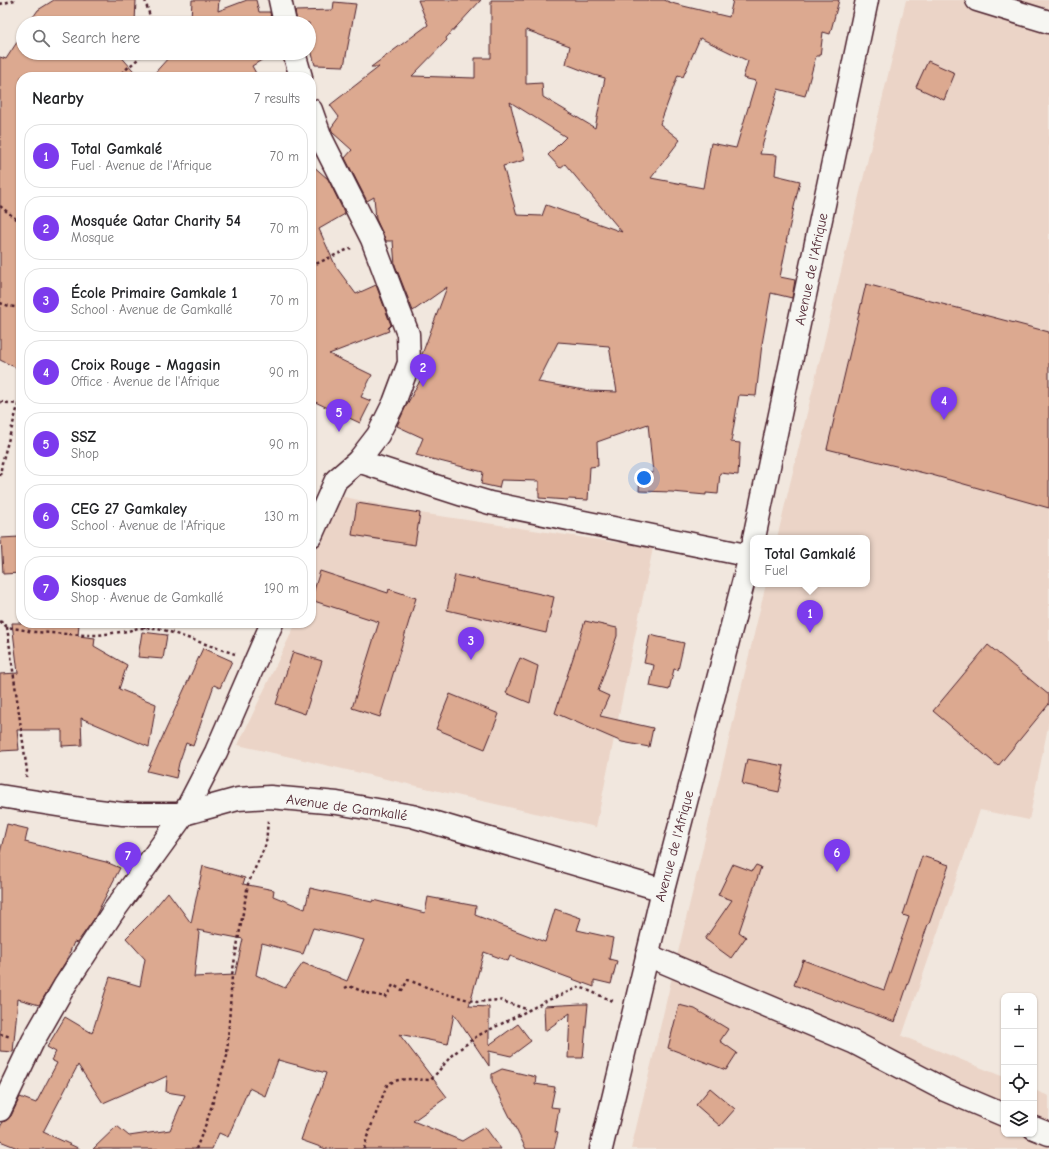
<!DOCTYPE html>
<meta charset="utf-8">
<style>
:root{--surface:#fff;--page:#f2f2f2;--text:#202124;--muted:#757577;--line:#e0e0e0;--accent:#7c3aed}
body{margin:0;font-family:"Comic Neue",sans-serif;background:var(--page);color:var(--text)}
.controls{position:absolute;right:12px;bottom:12px;display:grid;overflow:hidden;border-radius:8px;box-shadow:0 1px 3px #0004}
.controls button{width:36px;height:36px;display:grid;place-items:center;padding:0;border:0;border-bottom:1px solid var(--line);background:var(--surface);color:var(--text);font:20px sans-serif}
.you{position:absolute;left:644px;top:478px;width:14px;height:14px;margin:-10px;border:3px solid #fff;border-radius:50%;background:#1a73e8;box-shadow:0 0 0 6px #1a73e833}
.badge{display:grid;place-items:center;width:26px;height:26px;border-radius:50%;background:var(--accent);color:#fff;font-size:13px;font-weight:700}
.pin{position:absolute;translate:-50% -33px;filter:drop-shadow(0 1px 2px #0008)}
.pin::after{content:'';position:absolute;top:21px;width:14px;height:12px;background:inherit;clip-path:polygon(0 0,100% 0,50% 100%)}
.popup{position:absolute;left:750px;top:535px;width:120px;height:52px;box-sizing:border-box;display:grid;place-content:center;border-radius:8px;background:var(--surface);filter:drop-shadow(0 1px 3px #0005);font-size:13px;white-space:nowrap;color:var(--muted)}
.popup b{font-size:15px;color:var(--text)}
.popup::after{content:'';position:absolute;left:50%;top:100%;margin-left:-8px;border:8px solid transparent;border-top-color:var(--surface)}
.list{margin:0;padding:0;list-style:none}
h2{display:flex;justify-content:space-between;align-items:center;height:52px;margin:0;padding:0 16px;font-size:17px}
h2 small{font-size:13px;font-weight:400;color:var(--muted)}
.list li{display:grid;grid-template-columns:26px 1fr auto;gap:12px;align-items:center;box-sizing:border-box;height:64px;margin:0 8px 8px;padding:0 8px;border:1px solid var(--line);border-radius:16px}
.list b{display:block;font-size:15px;white-space:nowrap}
.list p{margin:0;font-size:13px;white-space:nowrap;color:var(--muted)}
.list em{font-size:13px;font-style:normal;color:var(--muted)}
.icon{flex:none;width:22px;height:22px;fill:none;stroke:currentColor;stroke-width:2;stroke-linecap:round;stroke-linejoin:round}
.map{position:relative;flex:none;width:1049px;height:1149px;overflow:hidden}
.search{position:absolute;background:var(--surface);box-shadow:0 1px 3px #0004;left:16px;top:16px;width:300px;height:44px;display:flex;align-items:center;gap:10px;box-sizing:border-box;padding:0 14px;border-radius:22px;color:var(--muted);font-size:15px}
.panel{position:absolute;background:var(--surface);box-shadow:0 1px 3px #0004;left:16px;top:72px;width:300px;height:556px;border-radius:16px}
.map>svg:first-child{display:block}
.built{fill:#ebd4c7}
.building{fill:#dca990;stroke:#4a1f2b;fill-rule:evenodd}
.lines{fill:none;stroke-linecap:round;stroke-linejoin:round}
.minor-casing{stroke:#4a1f2b;stroke-width:25}
.major-casing{stroke:#4a1f2b;stroke-width:25}
.path{stroke:#4a1f2b;stroke-width:2.5;stroke-dasharray:3 3;stroke-linecap:butt}
.minor{stroke:#f6f6f2;stroke-width:22}
.major{stroke:#f6f6f2;stroke-width:22}
.labels{text-anchor:middle;stroke-width:3.5;stroke-linejoin:round;paint-order:stroke}
.street-label{font-size:14px;fill:#4a1f2b;stroke:#f6f6f2}
</style>
<div class="map">
<svg width="1049" height="1149" viewBox="0 0 1049 1149">
<rect width="100%" height="100%" fill="#f1e7de"/>
<filter id="ink" filterUnits="userSpaceOnUse"><feTurbulence type="fractalNoise" baseFrequency=".025" numOctaves="2"/><feDisplacementMap in="SourceGraphic" scale="8" xChannelSelector="R" yChannelSelector="G"/><feConvolveMatrix kernelMatrix="1 2 1 2 8 2 1 2 1" color-interpolation-filters="sRGB"/></filter>
<g filter="url(#ink)">
<g class="built">
<path d="M906 0H1049V722L1029 820 980 810 902 1036 1004 1077V1134H1034V1090L1049 1096V1149H631L766 584H867V538H777Z"/>
<path d="M340 496 420 513 653 548 596 827 238 745 296 623H311V592L316 581 311 579V553Z"/>
</g>
<g class="building">
<path d="M54 0H136L135 23H29L38 10Z"/>
<path d="M192 0H219L218 11 247 0H256L259 12H270L272 23H203L207 20 191 19Z"/>
<path d="M418 0H481L446 38 447 40 412 76 475 78V58H491V0H664L675 4 729 17 733 0H839L830 34 823 32 820 56H816L805 96 778 89 760 154 777 155 775 175 800 181 786 242H787L780 277 795 280 792 298 771 293 762 344 756 396 739 395 731 442 740 443 738 475 720 473 718 494 706 493V495L672 492 639 491 640 472 653 473 648 424 597 442 598 466 590 467 588 500 568 499V500L539 498V481L501 480 499 488 481 484 483 472 416 455 423 438 397 426 406 406 431 361 421 357 447 287 413 311 395 265 393 241H386L376 219 374 197 367 201 345 158 352 150 333 133 331 128 339 117 330 105 379 67H371L428 25ZM526 30 570 46 566 64 594 75 605 78 595 128 543 97 542 83 526 84ZM700 38 748 61 743 78 756 81 736 148 711 143 703 188 651 178 680 140 660 124 678 75 683 77ZM510 102 566 137 548 155 560 168 565 164 622 232 546 205 542 216 517 215 503 166 525 160ZM558 342 609 346 617 392 590 391 538 382Z"/>
<path d="M334 2 356 4 344 66 315 65 309 42V23H297L295 11 333 10Z"/>
<path d="M23 33V53H118L139 77H21V370L0 360V57L6 59Z"/>
<path d="M168 53H273L252 66 258 77H151L170 56Z"/>
<path d="M928 61 955 73 944 100 916 87Z"/>
<path d="M311 164 328 179 345 214 319 229 336 267 356 294 376 285 391 325 388 328 389 331 329 354 372 375 361 397 371 401 360 423 313 401V398L311 394Z"/>
<path d="M866 284 1049 332V508L932 475 827 449Z"/>
<path d="M357 503 420 513 415 545 352 535Z"/>
<path d="M19 537 21 573 3 574 1 538Z"/>
<path d="M320 571 388 593 389 589 416 598 380 717 352 708 379 622 311 600Z"/>
<path d="M455 575 554 597 546 633 447 610Z"/>
<path d="M585 621 617 628V636L598 691 609 696 600 716 653 728 649 747 622 742 555 713Z"/>
<path d="M12 623H79L78 636 95 638 94 646 127 665 119 689 156 704 149 747 81 718 82 745 62 746V730H17L19 750 0 751V674L18 673Z"/>
<path d="M142 632 167 635 163 659 138 657Z"/>
<path d="M650 635 684 643 678 670 674 669 669 690 650 686 654 665 644 663Z"/>
<path d="M988 645 1049 695V704L998 766 933 711Z"/>
<path d="M203 648 232 661 220 688 214 685 193 746 186 743 179 763 176 778 147 771Z"/>
<path d="M293 652 322 661 305 714 276 704Z"/>
<path d="M520 658 538 666 530 703 506 693Z"/>
<path d="M450 694 499 714 485 749 436 729Z"/>
<path d="M747 759 784 766 779 792 742 784Z"/>
<path d="M7 824 28 829 25 842 106 862 120 868 94 919 77 943 74 942 66 961 39 1005 18 999 13 1052 0 1051V853Z"/>
<path d="M922 856 949 865 929 924H928L895 1022 794 985 803 960 884 990 909 917 903 915Z"/>
<path d="M733 864 752 871 756 865 761 867 739 932 746 937 731 958 705 939 732 900 718 895Z"/>
<path d="M203 866 245 878 243 884 274 890 273 896 305 909 310 888 372 902 373 900 425 913 428 897 476 906 475 915 545 942 555 909 581 918 577 930 613 938 609 959 617 961 611 984 594 980V987L510 956 508 961 484 952 469 1006 489 1007V1045L518 1024 531 1041 511 1056 489 1051V1066L454 1014 448 1044 399 1034 447 1097 413 1121 462 1141 485 1127 501 1149H326L301 1140 307 1122 320 1091 326 1073 278 1060 265 1096 249 1088 228 1137 219 1133 212 1149H93L117 1126 129 1136 170 1130 185 1095 166 1092 167 1076 152 1083 151 1082 103 1103 78 1065 43 1132 80 1149H20L0 1141V1127L3 1122 7 1120 11 1116 20 1097 36 1103 57 1063 51 1060 56 1052 47 1047 65 1017 92 1033 110 977 140 986 145 959 126 938 149 915 168 892 191 923ZM313 928 364 940 347 981 303 963 285 988 256 975 262 943 303 954ZM197 930 243 939 235 975 194 977 199 933Z"/>
<path d="M581 1004H588L583 1058H568L570 1013 545 1031 544 1006Z"/>
<path d="M679 1005 695 1009 728 1029 720 1041 737 1053 726 1070 668 1048Z"/>
<path d="M502 1069 536 1077 535 1084 555 1087 551 1107 559 1108 555 1132 558 1133 554 1149H526L492 1081V1074Z"/>
<path d="M710 1088 735 1109 720 1126 696 1105Z"/>
</g>
<g class="lines">
<defs>
<g id="minor">
<path d="M280 0 285 23"/>
<path d="M977 0 1049 22"/>
<path d="M294 53 301 77"/>
<path d="M311 110 321 138 372 239 395 300 408 334 409 363 394 403 378 435 358 461 336 480 311 536"/>
<path d="M358 461 463 495 490 503 751 556"/>
<path d="M0 796 82 809 123 814H184L238 799 270 797 337 803 412 816 663 890"/>
<path d="M647 955 853 1042 945 1090 1004 1115"/>
<path d="M0 1110 33 1041 65 985 113 912 184 814 216 752 272 623"/>
<path d="M1034 1128 1049 1134"/>
</g>
<g id="major">
<path d="M754 538 867 0"/>
<path d="M601 1149 663 890 753 545"/>
</g>
</defs>
<use href="#minor" class="minor-casing"/>
<use href="#major" class="major-casing"/>
<g class="path">
<path d="M145 0 148 10 152 23"/>
<path d="M0 4 15 0"/>
<path d="M117 77 138 59 141 53"/>
<path d="M0 206 21 223"/>
<path d="M311 266 351 248"/>
<path d="M0 303 9 306 21 308"/>
<path d="M0 402 18 404"/>
<path d="M0 476 2 463 21 395"/>
<path d="M0 621 7 627 35 632 85 635H98L128 631 138 628H158L235 654"/>
<path d="M7 627 27 771 26 777"/>
<path d="M144 628 146 623"/>
<path d="M345 988 349 986 367 993 386 997 393 985 402 990 408 980 442 993 477 1002 499 1000 529 1010 546 1001 580 987 613 1001"/>
<path d="M0 1034 11 1037"/>
<path d="M196 1149 207 1121 227 1056 232 975 248 884 266 844 268 820"/>
<path d="M364 1149 367 1137 387 1085C400 1076 415 1080 431 1080L452 1055 477 1036 529 1010"/>
</g>
<use href="#minor" class="minor"/>
<use href="#major" class="major"/>
</g>
</g>
<g class="labels">
<g class="street-label">
<text transform="translate(811 269) rotate(-78)" y="5">Avenue de l'Afrique</text>
<text transform="translate(347 807) rotate(8)" y="5">Avenue de Gamkallé</text>
<text transform="translate(674 846) rotate(-75)" y="5">Avenue de l'Afrique</text>
</g>
</g>
</svg>
<div class="controls">
<button>+</button>
<button>−</button>
<button><svg class="icon" aria-label="locate" viewBox="0 0 24 24"><circle cx="12" cy="12" r="6"/><path d="M12 2v4M12 18v4M2 12h4M18 12h4"/></svg></button>
<button><svg class="icon" aria-label="layers" viewBox="0 0 24 24"><path d="M12 4l9 5-9 5-9-5zM3 14l9 5 9-5"/></svg></button>
</div>
<div class="you"></div>
<div class="pin badge" style="left:810px;top:633px">1</div>
<div class="popup"><b>Total Gamkalé</b>Fuel</div>
<div class="pin badge" style="left:423px;top:387px">2</div>
<div class="pin badge" style="left:471px;top:660px">3</div>
<div class="pin badge" style="left:944px;top:420px">4</div>
<div class="pin badge" style="left:339px;top:432px">5</div>
<div class="pin badge" style="left:837px;top:872px">6</div>
<div class="pin badge" style="left:128px;top:875px">7</div>
<div class="search"><svg class="icon" aria-label="search" viewBox="0 0 24 24"><circle cx="10" cy="10" r="6"/><path d="M15 15l6 6"/></svg>Search here</div>
<section class="panel">
<h2>Nearby<small>7 results</small></h2>
<ul class="list">
<li><span class="badge">1</span><div><b>Total Gamkalé</b><p>Fuel · Avenue de l'Afrique</p></div><em>70 m</em></li>
<li><span class="badge">2</span><div><b>Mosquée Qatar Charity 54</b><p>Mosque</p></div><em>70 m</em></li>
<li><span class="badge">3</span><div><b>École Primaire Gamkale 1</b><p>School · Avenue de Gamkallé</p></div><em>70 m</em></li>
<li><span class="badge">4</span><div><b>Croix Rouge - Magasin</b><p>Office · Avenue de l'Afrique</p></div><em>90 m</em></li>
<li><span class="badge">5</span><div><b>SSZ</b><p>Shop</p></div><em>90 m</em></li>
<li><span class="badge">6</span><div><b>CEG 27 Gamkaley</b><p>School · Avenue de l'Afrique</p></div><em>130 m</em></li>
<li><span class="badge">7</span><div><b>Kiosques</b><p>Shop · Avenue de Gamkallé</p></div><em>190 m</em></li>
</ul>
</section>
</div>
